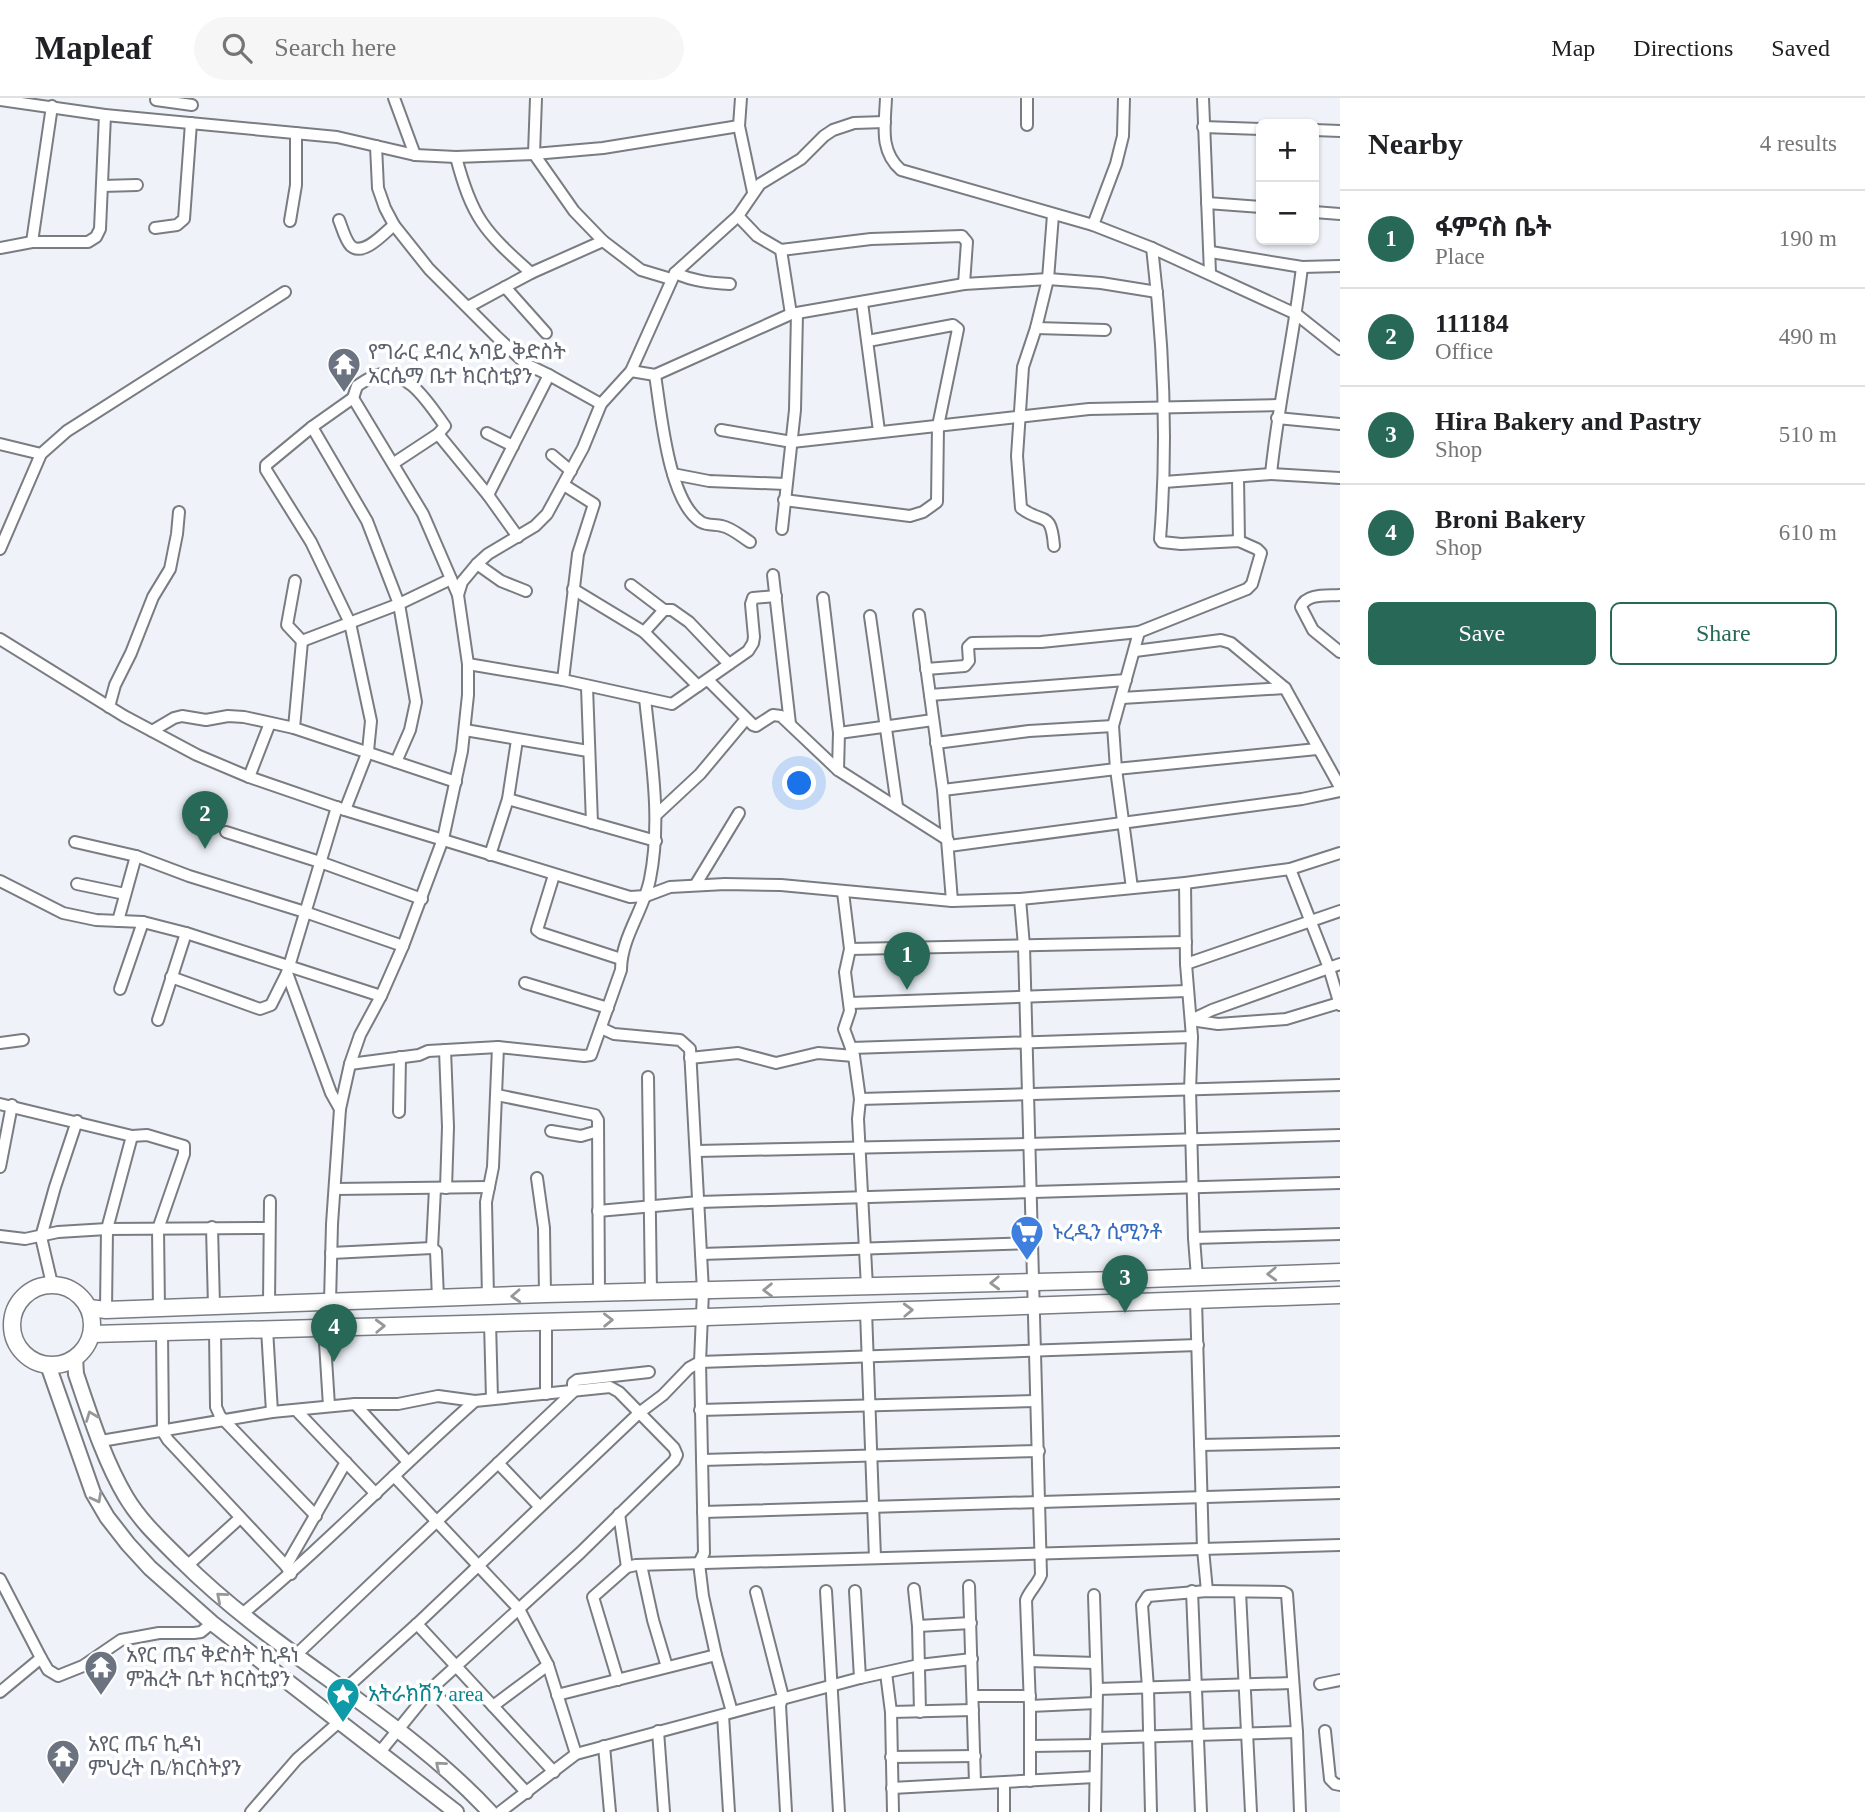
<!DOCTYPE html>
<meta charset="utf-8">
<style>
:root{--surface:#fff;--page:#f6f6f6;--text:#202124;--muted:#757577;--line:#e0e0e0;--accent:#286856}
body{margin:0;font-family:"Times New Roman","Noto Sans Ethiopic",serif;background:var(--page);color:var(--text)}
.controls{position:absolute;right:21px;top:21px;display:grid;overflow:hidden;border-radius:10px;box-shadow:0 2px 5px #0004}
.controls button{width:63px;height:63px;display:grid;place-items:center;padding:0;border:0;border-bottom:2px solid var(--line);background:var(--surface);color:var(--text);font:35px sans-serif}
.you{position:absolute;left:800px;top:686px;width:24px;height:24px;margin:-18px;border:5px solid #fff;border-radius:50%;background:#1a73e8;box-shadow:0 0 0 10px #1a73e833}
.badge{display:grid;place-items:center;width:46px;height:46px;border-radius:50%;background:var(--accent);color:#fff;font-size:23px;font-weight:700}
.pin{position:absolute;translate:-50% -58px;filter:drop-shadow(0 2px 4px #0008)}
.pin::after{content:'';position:absolute;top:37px;width:24px;height:21px;background:inherit;clip-path:polygon(0 0,100% 0,50% 100%)}
.list{margin:0;padding:0;list-style:none}
h2{display:flex;justify-content:space-between;align-items:center;height:91px;margin:0;padding:0 28px;font-size:30px}
h2 small{font-size:23px;font-weight:400;color:var(--muted)}
.list li{display:grid;grid-template-columns:46px 1fr auto;gap:21px;align-items:center;box-sizing:border-box;height:98px;padding:0 28px;border-top:2px solid var(--line)}
.list b{display:block;font-size:26px;white-space:nowrap}
.list p{margin:0;font-size:23px;white-space:nowrap;color:var(--muted)}
.list em{font-size:23px;font-style:normal;color:var(--muted)}
.actions{display:flex;gap:14px;padding:21px 28px}
.actions a{flex:1;padding:16px 0;border:2px solid var(--accent);border-radius:10px;text-align:center;font-size:24px;color:var(--accent)}
.actions .main{background:var(--accent);color:#fff}
.icon{flex:none;width:38px;height:38px;fill:none;stroke:currentColor;stroke-width:2;stroke-linecap:round;stroke-linejoin:round}
.map{position:relative;flex:none;width:1340px;height:1714px;overflow:hidden}
header{display:flex;align-items:center;gap:42px;box-sizing:border-box;height:98px;padding:0 35px;background:var(--surface);border-bottom:2px solid var(--line)}
header strong{font-size:33px}
nav{display:flex;gap:38px;margin-inline-start:auto;font-size:24px}
.search{width:490px;height:63px;background:var(--page);display:flex;align-items:center;gap:18px;box-sizing:border-box;padding:0 24px;border-radius:38px;color:var(--muted);font-size:26px}
main{display:flex}
aside{flex:1;background:var(--surface)}
.map>svg:first-child{display:block}
.lines{fill:none;stroke-linecap:round;stroke-linejoin:round}
.minor-casing{stroke:#797d82;stroke-width:14}
.major-casing{stroke:#797d82;stroke-width:18}
.highway-casing{stroke:#797d82;stroke-width:19}
.minor{stroke:#fff;stroke-width:10}
.major{stroke:#fff;stroke-width:14}
.highway{stroke:#fff;stroke-width:16}
.oneway{stroke:#969798}
.labels{text-anchor:middle;stroke-width:7;stroke-linejoin:round;paint-order:stroke}
.worship-label{font-size:21px;fill:#5b616d;stroke:#fff;text-anchor:start}
.shop-label{font-size:21px;fill:#366cbe;stroke:#fff;text-anchor:start}
.culture-label{font-size:21px;fill:#0d838f;stroke:#fff;text-anchor:start}
</style>
<header>
<strong>Mapleaf</strong>
<div class="search"><svg class="icon" aria-label="search" viewBox="0 0 24 24"><circle cx="10" cy="10" r="6"/><path d="M15 15l6 6"/></svg>Search here</div>
<nav><a>Map</a><a>Directions</a><a>Saved</a></nav>
</header>
<main>
<div class="map">
<svg width="1340" height="1714" viewBox="0 0 1340 1714">
<rect width="100%" height="100%" fill="#eff3f9"/>
<g class="lines">
<defs>
<g id="minor">
<path d="M394 0 415 57"/>
<path d="M536 0 534 56 574 113 603 143 641 172 671 181"/>
<path d="M741 0 739 28 753 94"/>
<path d="M886 0C885 27 879 53 901 72L1093 127 1152 150 1296 216 1340 251"/>
<path d="M1027 0V27"/>
<path d="M1203 0 1210 175"/>
<path d="M0 2 105 17 337 39 415 57 456 59 534 56 603 50 739 28"/>
<path d="M156 2 192 7"/>
<path d="M1203 29 1261 31"/>
<path d="M1314 32 1340 33"/>
<path d="M376 48 378 90 385 110 394 127 429 171 496 238 526 266 549 277 488 397"/>
<path d="M456 59C472 120 484 133 531 175"/>
<path d="M102 88 137 87"/>
<path d="M1207 105 1261 109"/>
<path d="M1314 114 1340 116"/>
<path d="M1053 117 1048 181 1036 230 1023 269 1017 358 1021 410C1043 427 1051 411 1054 448"/>
<path d="M738 118 757 138 781 152 871 141 962 138 967 144 964 186"/>
<path d="M339 122C342 129 345 142 351 148 364 159 385 134 394 127"/>
<path d="M290 123 296 87V35"/>
<path d="M1093 127 1116 66 1123 38 1124 0"/>
<path d="M155 130 177 127 184 121 191 25"/>
<path d="M32 144 52 8"/>
<path d="M0 150 32 144H88L96 139 100 131 105 17"/>
<path d="M781 152 791 216"/>
<path d="M1211 154 1302 169 1340 168"/>
<path d="M675 175C693 183 710 185 730 186"/>
<path d="M505 189 546 235"/>
<path d="M862 205 879 333"/>
<path d="M468 209 531 175 603 143"/>
<path d="M1036 230 1105 232"/>
<path d="M631 273 655 277 791 216 964 186 1048 181 1101 185 1157 194"/>
<path d="M549 277 601 306"/>
<path d="M655 277C661 314 668 403 701 424 708 428 715 426 722 428 732 430 742 439 750 444"/>
<path d="M1277 320 1340 326"/>
<path d="M312 329 367 423 399 506 416 604 410 632 396 664"/>
<path d="M721 332 792 344 1089 311 1279 307"/>
<path d="M487 335 513 348"/>
<path d="M0 346 41 356"/>
<path d="M552 357 571 373"/>
<path d="M394 365 438 336 488 397 518 439"/>
<path d="M673 376 709 383 786 386"/>
<path d="M1271 376C1278 306 1294 238 1302 169"/>
<path d="M1238 379 1239 443"/>
<path d="M1164 384 1271 376 1340 380"/>
<path d="M784 402 910 418 923 414 937 404 938 328 958 231 953 227 868 243"/>
<path d="M782 431 795 312 797 215"/>
<path d="M0 451 41 356 67 333 285 194"/>
<path d="M477 466 501 483 526 493"/>
<path d="M773 477 790 626"/>
<path d="M295 483 287 527 302 543"/>
<path d="M631 487 664 512H672L689 524 729 566"/>
<path d="M573 491 644 534 698 588"/>
<path d="M458 497 462 484 477 466 488 456 535 428 547 416 583 350 601 306 631 273 675 175 738 118 760 86 801 61 824 38 833 32 854 25 885 24"/>
<path d="M1340 497C1327 498 1306 495 1301 509L1313 532 1340 554"/>
<path d="M823 500 839 635 838 672"/>
<path d="M919 517 943 692 952 803"/>
<path d="M870 518 897 708"/>
<path d="M644 534 664 512"/>
<path d="M1139 534 1247 491 1252 486 1261 455 1257 451 1239 443 1181 446 1162 444 1160 441C1168 341 1164 248 1152 150"/>
<path d="M0 541 124 618 197 657 249 679 345 712 630 799 646 798 670 789 725 786 781 787 952 803 1020 801 1185 785 1290 771 1340 755"/>
<path d="M302 543 294 630 456 684"/>
<path d="M302 543 399 506 451 481"/>
<path d="M1135 553 1221 542 1231 545 1285 590 1340 689"/>
<path d="M468 566 563 582 672 606 748 553 753 545 754 539 751 506 753 500 776 498"/>
<path d="M926 571 965 568 969 563 968 549 972 545 1041 544 1139 534 1113 628 1116 671 1132 790"/>
<path d="M563 582 578 456 594 406 564 387"/>
<path d="M708 582 753 627 756 628 773 617 781 618 838 672 948 742"/>
<path d="M587 589 592 725"/>
<path d="M930 597 1126 582"/>
<path d="M1122 600 1285 590"/>
<path d="M109 609 115 587 131 555 153 499 170 471 177 436 179 414"/>
<path d="M465 632 588 653"/>
<path d="M152 633 174 620 182 618 206 622 228 618 244 619 294 630"/>
<path d="M839 635 933 622"/>
<path d="M936 645 1029 633 1113 628"/>
<path d="M249 679 270 625"/>
<path d="M943 692 1116 671 1317 651"/>
<path d="M508 701 656 743"/>
<path d="M337 709 287 875 331 995 340 1011"/>
<path d="M345 712 368 653 371 623 350 525 311 444 266 372V367L312 329 353 300 357 288C363 284 370 279 377 277 408 270 429 306 445 328L438 336"/>
<path d="M656 717 700 676 746 621"/>
<path d="M226 734 320 764 422 801"/>
<path d="M75 744 136 758 189 778 305 814 403 848"/>
<path d="M949 748 1302 701 1340 693"/>
<path d="M490 757 508 701 517 642"/>
<path d="M1290 771 1329 870 1340 907"/>
<path d="M554 777 537 832 541 835 621 861"/>
<path d="M0 783 63 815 96 822 143 824 186 835 381 898"/>
<path d="M1185 785 1186 866 1192 939 1190 992 1194 1140 1197 1179"/>
<path d="M77 786 125 796"/>
<path d="M696 786 739 715"/>
<path d="M843 794 850 851 845 874 850 913 844 931 854 958 860 1001 858 1021 867 1189"/>
<path d="M1020 801 1024 848 1041 1477C1037 1487 1030 1492 1026 1502L1030 1608V1683"/>
<path d="M118 823 136 758"/>
<path d="M850 851 1186 844"/>
<path d="M1186 866 1340 813"/>
<path d="M171 879 260 911 271 907 287 875"/>
<path d="M525 885 608 910"/>
<path d="M120 891 143 824"/>
<path d="M850 905 1187 893"/>
<path d="M158 922 186 835"/>
<path d="M1191 922 1212 912 1340 866"/>
<path d="M1191 922 1218 926 1286 921 1339 905"/>
<path d="M601 930 614 936 680 942 690 951 703 1193 700 1264 704 1455 699 1465 703 1498 716 1557 732 1614"/>
<path d="M0 945 23 942"/>
<path d="M851 950 1192 939"/>
<path d="M445 952 448 1029 446 1090"/>
<path d="M690 960 738 955 776 965 818 955 854 958"/>
<path d="M350 966 419 957 428 953 498 949 584 958 591 957 621 872C621 840 644 812 650 781 662 721 651 660 645 600"/>
<path d="M648 979 651 1194"/>
<path d="M497 997 595 1017 598 1022 599 1196"/>
<path d="M860 1001 1340 987"/>
<path d="M0 1006 132 1038 147 1037 184 1048V1056L158 1131 159 1210"/>
<path d="M399 1014 400 959"/>
<path d="M551 1033 581 1038 598 1033"/>
<path d="M697 1053 1028 1046 1340 1037"/>
<path d="M0 1069 12 1007"/>
<path d="M537 1080 544 1130 545 1196"/>
<path d="M435 1090 432 1150 436 1153 438 1200"/>
<path d="M335 1091 489 1089"/>
<path d="M598 1113 699 1104 1340 1085"/>
<path d="M212 1129 214 1208"/>
<path d="M0 1138 25 1141 58 1134 107 1131 269 1130"/>
<path d="M1194 1140 1340 1136"/>
<path d="M331 1155 432 1150"/>
<path d="M701 1156 1031 1145"/>
<path d="M52 1186 41 1139 55 1089 77 1023"/>
<path d="M488 1199 486 1104 493 1069 498 949"/>
<path d="M1196 1202 1203 1451 1207 1493"/>
<path d="M330 1204 332 1126 340 1011 350 966 360 937 381 898 403 848 443 741 462 653 468 597V566L458 497 423 416 353 300"/>
<path d="M269 1206 270 1103"/>
<path d="M106 1212 107 1131 132 1038"/>
<path d="M866 1213 875 1460"/>
<path d="M490 1224 492 1301"/>
<path d="M324 1229 329 1308"/>
<path d="M267 1231 272 1314"/>
<path d="M215 1233 216 1309 220 1318 316 1418"/>
<path d="M162 1234 163 1334 168 1342 286 1468 291 1476"/>
<path d="M546 1296V1223"/>
<path d="M355 1306 407 1363"/>
<path d="M296 1312 376 1396"/>
<path d="M700 1312 1035 1303"/>
<path d="M101 1343 272 1314 355 1306H398L438 1298 475 1303 610 1289 619 1294 674 1350 677 1357 674 1363 580 1455 431 1591 380 1654"/>
<path d="M1200 1347 1340 1344"/>
<path d="M702 1362 1039 1353"/>
<path d="M498 1365 539 1408"/>
<path d="M394 1378 519 1511 548 1567 576 1656"/>
<path d="M703 1414 1340 1395"/>
<path d="M619 1416 627 1469"/>
<path d="M641 1467 653 1522 667 1569"/>
<path d="M187 1468 240 1420"/>
<path d="M286 1468 346 1364"/>
<path d="M0 1481 41 1560 48 1572 58 1578 83 1568 121 1542 159 1535H194L201 1534 212 1525"/>
<path d="M969 1488 975 1685"/>
<path d="M914 1491 918 1528 920 1614"/>
<path d="M826 1493 839 1714"/>
<path d="M855 1493 860 1580"/>
<path d="M1192 1493 1201 1714"/>
<path d="M756 1494 783 1599 780 1607 786 1714"/>
<path d="M1240 1494 1251 1714"/>
<path d="M1094 1497 1097 1591 1095 1714"/>
<path d="M242 1516C324 1449 396 1373 475 1303"/>
<path d="M417 1526 554 1674"/>
<path d="M918 1528 971 1525"/>
<path d="M297 1556 573 1294V1285L577 1282 649 1274"/>
<path d="M1029 1563 1096 1565"/>
<path d="M886 1575 891 1614 893 1714"/>
<path d="M618 1582 593 1499 627 1469 636 1467 1340 1447"/>
<path d="M1320 1586 1340 1582"/>
<path d="M431 1591 527 1695"/>
<path d="M1097 1591 1292 1585"/>
<path d="M344 1592 417 1526 639 1315 663 1297 689 1270 700 1264 1198 1247"/>
<path d="M0 1594 41 1560"/>
<path d="M557 1597 716 1557"/>
<path d="M973 1598H1030"/>
<path d="M493 1608 548 1567"/>
<path d="M1030 1608 1096 1605"/>
<path d="M891 1614 973 1612"/>
<path d="M723 1617 729 1714"/>
<path d="M658 1633 664 1714"/>
<path d="M1325 1633 1330 1681 1335 1686 1340 1687"/>
<path d="M1096 1640 1297 1634"/>
<path d="M604 1648 610 1714"/>
<path d="M1031 1648 1095 1647"/>
<path d="M891 1659 975 1658"/>
<path d="M1004 1685V1714"/>
<path d="M892 1690 1095 1679"/>
<path d="M251 1714 297 1661 339 1624"/>
<path d="M500 1714 576 1656 860 1580 919 1567 972 1561"/>
<path d="M1151 1714 1148 1590 1142 1507 1148 1498 1207 1493 1283 1494 1287 1496 1297 1634 1300 1714"/>
</g>
<g id="major">
<path d="M75 1260 76 1276C90 1317 104 1362 126 1399 141 1424 162 1443 182 1463 276 1557 400 1617 490 1714"/>
<path d="M48 1267 93 1395 107 1419 128 1446 150 1470 212 1525 456 1714"/>
</g>
<g id="highway">
<circle cx="52" cy="1227" r="40"/>
<path d="M89 1210 106 1212 545 1196 1119 1182 1340 1174"/>
<path d="M92 1236 649 1221 1340 1197"/>
</g>
</defs>
<use href="#minor" class="minor-casing"/>
<use href="#major" class="major-casing"/>
<use href="#highway" class="highway-casing"/>
<use href="#minor" class="minor"/>
<use href="#major" class="major"/>
<use href="#highway" class="highway"/>
</g>
<defs><path id="oneway-chevron" d="M-2-3.5L2.5 0L-2 3.5" fill="none" stroke-width="1.6" stroke-linecap="round" stroke-linejoin="round" transform="scale(1.75)"/></defs>
<g class="oneway">
<use href="#oneway-chevron" transform="translate(1272 1176) rotate(178)"/>
<use href="#oneway-chevron" transform="translate(995 1185) rotate(178)"/>
<use href="#oneway-chevron" transform="translate(768 1192) rotate(179)"/>
<use href="#oneway-chevron" transform="translate(516 1198) rotate(177)"/>
<use href="#oneway-chevron" transform="translate(908 1212) rotate(-2)"/>
<use href="#oneway-chevron" transform="translate(608 1222) rotate(-1)"/>
<use href="#oneway-chevron" transform="translate(380 1228) rotate(-2)"/>
<use href="#oneway-chevron" transform="translate(91 1318) rotate(-111)"/>
<use href="#oneway-chevron" transform="translate(97 1400) rotate(62)"/>
<use href="#oneway-chevron" transform="translate(221 1499) rotate(-139)"/>
<use href="#oneway-chevron" transform="translate(440 1668) rotate(-140)"/>
</g>
<defs>
<symbol id="temple-pin" viewBox="-11 -11 22 30"><path d="M0 17L-7.5 6A9.5 9.5 0 1 1 7.5 6Z" fill="#6b7280" stroke="#fff"/><path d="M0-6L5-2H3V0L6.5 2.5H4V6H1.5V3h-3V6H-4V2.5H-6.5L-3 0V-2H-5Z" fill="#fff"/></symbol>
<symbol id="supermarket-pin" viewBox="-11 -11 22 30"><path d="M0 17L-7.5 6A9.5 9.5 0 1 1 7.5 6Z" fill="#3f7fe0" stroke="#fff"/><path d="M-6-5.5h2.5l.6 2H6L4.5 2H-2.5L-4.4-4H-6ZM-1.5 3.2a1.3 1.3 0 1 0 .1 0ZM3 3.2a1.3 1.3 0 1 0 .1 0Z" fill="#fff"/></symbol>
<symbol id="sight-pin" viewBox="-11 -11 22 30"><path d="M0 17L-7.5 6A9.5 9.5 0 1 1 7.5 6Z" fill="#0f9aa8" stroke="#fff"/><path d="M0-6L1.8-2.2L6-1.7L2.9 1.2L3.7 5.4L0 3.3L-3.7 5.4L-2.9 1.2L-6-1.7L-1.8-2.2Z" fill="#fff"/></symbol>
</defs>
<g fill-rule="evenodd">
<use href="#temple-pin" x="325" y="247" width="38" height="52"/>
<use href="#supermarket-pin" x="1008" y="1115" width="38" height="52"/>
<use href="#temple-pin" x="82" y="1550" width="38" height="52"/>
<use href="#sight-pin" x="324" y="1577" width="38" height="52"/>
<use href="#temple-pin" x="44" y="1639" width="38" height="52"/>
</g>
<g class="labels">
<g class="worship-label">
<text x="368" y="261">የግራር ደብረ አባይ ቅድስት<tspan x="368" dy="24">አርሴማ ቤተ ክርስቲያን</tspan></text>
<text x="126" y="1564">አየር ጤና ቅድስት ኪዳነ<tspan x="126" dy="24">ምሕረት ቤተ ክርስቲያን</tspan></text>
<text x="88" y="1653">አየር ጤና ኪዳነ<tspan x="88" dy="24">ምህረት ቤ/ክርስትያን</tspan></text>
</g>
<g class="shop-label">
<text x="1052" y="1141">ኑረዲን ሲሚንቶ</text>
</g>
<g class="culture-label">
<text x="368" y="1603">አትራክሽን area</text>
</g>
</g>
</svg>
<div class="controls">
<button>+</button>
<button>−</button>
</div>
<div class="you"></div>
<div class="pin badge" style="left:907px;top:892px">1</div>
<div class="pin badge" style="left:205px;top:751px">2</div>
<div class="pin badge" style="left:1125px;top:1215px">3</div>
<div class="pin badge" style="left:334px;top:1264px">4</div>
</div>
<aside>
<h2>Nearby<small>4 results</small></h2>
<ul class="list">
<li><span class="badge">1</span><div><b>ፋምናስ ቤት</b><p>Place</p></div><em>190 m</em></li>
<li><span class="badge">2</span><div><b>111184</b><p>Office</p></div><em>490 m</em></li>
<li><span class="badge">3</span><div><b>Hira Bakery and Pastry</b><p>Shop</p></div><em>510 m</em></li>
<li><span class="badge">4</span><div><b>Broni Bakery</b><p>Shop</p></div><em>610 m</em></li>
</ul>
<div class="actions"><a class="main">Save</a><a>Share</a></div>
</aside>
</main>
